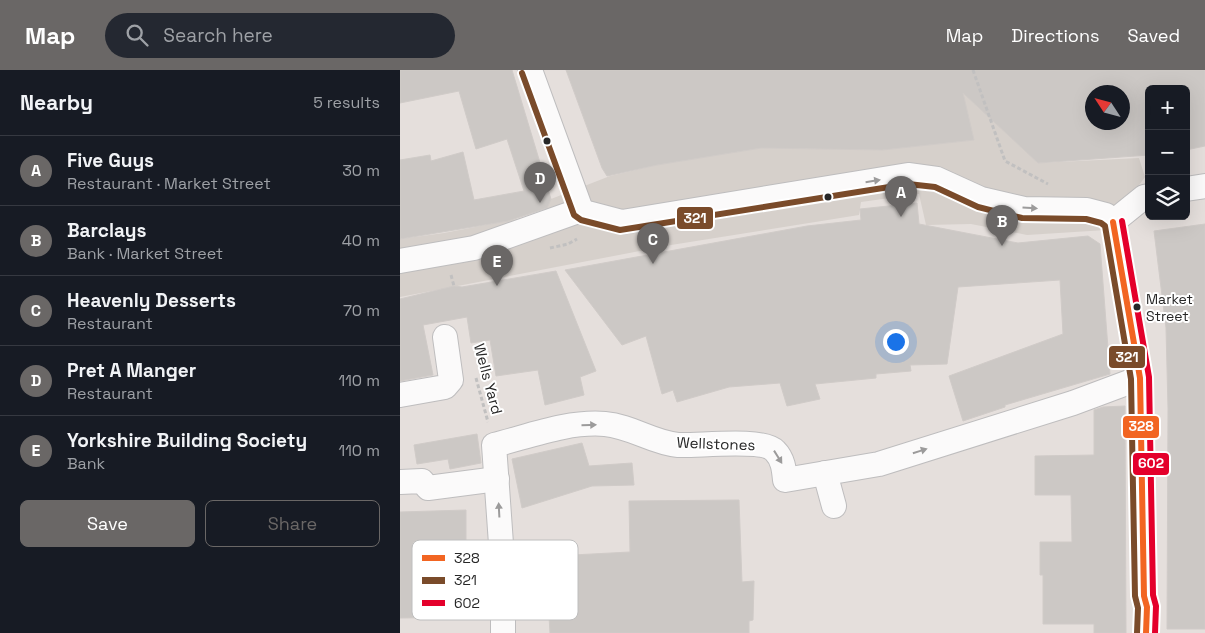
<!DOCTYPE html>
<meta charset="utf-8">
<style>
:root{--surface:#171b24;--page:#242831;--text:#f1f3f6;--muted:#9ea1a6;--line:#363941;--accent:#6a6766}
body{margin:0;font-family:"Space Grotesk",sans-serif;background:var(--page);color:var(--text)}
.controls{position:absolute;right:15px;top:15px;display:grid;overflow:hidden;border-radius:8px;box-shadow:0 5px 20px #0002}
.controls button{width:45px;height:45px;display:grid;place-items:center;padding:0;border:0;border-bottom:1px solid var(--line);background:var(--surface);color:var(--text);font:25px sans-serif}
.compass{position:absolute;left:685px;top:15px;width:45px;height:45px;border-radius:50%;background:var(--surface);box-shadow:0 5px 20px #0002;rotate:306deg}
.you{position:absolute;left:495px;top:271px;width:18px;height:18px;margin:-12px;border:4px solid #fff;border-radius:50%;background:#1a73e8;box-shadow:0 0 0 8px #1a73e833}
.badge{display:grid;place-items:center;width:32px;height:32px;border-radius:50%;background:var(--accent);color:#fff;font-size:16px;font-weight:700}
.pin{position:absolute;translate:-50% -41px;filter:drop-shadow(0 1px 2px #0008)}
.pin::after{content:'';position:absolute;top:26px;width:18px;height:15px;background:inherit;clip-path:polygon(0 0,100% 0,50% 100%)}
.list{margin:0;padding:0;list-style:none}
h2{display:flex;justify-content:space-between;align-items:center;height:65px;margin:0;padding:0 20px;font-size:21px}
h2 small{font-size:16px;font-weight:400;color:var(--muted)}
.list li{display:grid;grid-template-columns:32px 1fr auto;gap:15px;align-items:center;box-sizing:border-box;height:70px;padding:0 20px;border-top:1px solid var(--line)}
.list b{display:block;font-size:19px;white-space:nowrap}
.list p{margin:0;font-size:16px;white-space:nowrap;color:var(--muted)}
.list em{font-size:16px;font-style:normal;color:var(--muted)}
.actions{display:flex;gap:10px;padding:15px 20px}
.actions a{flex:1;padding:11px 0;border:1px solid var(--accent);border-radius:8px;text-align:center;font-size:18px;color:var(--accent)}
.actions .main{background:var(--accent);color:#fff}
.icon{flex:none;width:28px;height:28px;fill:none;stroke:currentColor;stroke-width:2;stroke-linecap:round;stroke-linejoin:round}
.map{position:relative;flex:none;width:805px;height:563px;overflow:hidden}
header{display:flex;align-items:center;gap:30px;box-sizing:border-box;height:70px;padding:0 25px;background:var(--accent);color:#fff}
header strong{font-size:24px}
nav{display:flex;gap:28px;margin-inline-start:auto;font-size:18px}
.search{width:350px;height:45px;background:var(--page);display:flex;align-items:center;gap:12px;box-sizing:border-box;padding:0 18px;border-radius:28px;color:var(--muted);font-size:19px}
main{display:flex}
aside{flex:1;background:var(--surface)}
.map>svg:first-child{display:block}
.plaza{fill:#d6d0cb}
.building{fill:#ccc8c5;stroke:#d0cbc8;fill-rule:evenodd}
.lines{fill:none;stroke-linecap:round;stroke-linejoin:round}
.minor-tunnel{stroke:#bfbab8;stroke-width:24;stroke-dasharray:24 12;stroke-linecap:butt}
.minor-casing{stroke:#bebdbe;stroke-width:26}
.path{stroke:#c1c0c0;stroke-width:3;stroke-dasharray:4 2.5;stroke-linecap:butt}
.minor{stroke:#fbfafa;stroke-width:24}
.bus-1-casing{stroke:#fff;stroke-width:10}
.bus-2-casing{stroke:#fff;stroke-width:10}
.bus-3-casing{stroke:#fff;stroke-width:10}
.bus-1{stroke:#f26522;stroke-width:6}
.bus-2{stroke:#7a4b2a;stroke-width:6}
.bus-3{stroke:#e4002b;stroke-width:6}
.oneway{fill:#9c9b9b}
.bus-dot{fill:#272727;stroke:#fff;stroke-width:2}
.labels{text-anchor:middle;stroke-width:4;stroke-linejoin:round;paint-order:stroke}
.bus-label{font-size:14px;fill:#272727;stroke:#fff;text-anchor:start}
.street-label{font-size:15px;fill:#272727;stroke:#fff}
.key{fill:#fff;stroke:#bebebe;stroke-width:1}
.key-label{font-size:14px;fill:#272727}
.line-badge{stroke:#fff;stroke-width:2}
.badge-label{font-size:14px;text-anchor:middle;font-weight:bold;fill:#fff}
</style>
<header>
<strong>Map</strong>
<div class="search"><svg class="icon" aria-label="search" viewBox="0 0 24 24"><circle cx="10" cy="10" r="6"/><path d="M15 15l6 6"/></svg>Search here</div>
<nav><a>Map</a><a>Directions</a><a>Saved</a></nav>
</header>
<main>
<aside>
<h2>Nearby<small>5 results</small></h2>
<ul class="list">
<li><span class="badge">A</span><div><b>Five Guys</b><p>Restaurant · Market Street</p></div><em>30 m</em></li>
<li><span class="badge">B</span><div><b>Barclays</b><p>Bank · Market Street</p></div><em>40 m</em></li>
<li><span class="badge">C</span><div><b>Heavenly Desserts</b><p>Restaurant</p></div><em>70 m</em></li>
<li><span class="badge">D</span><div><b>Pret A Manger</b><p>Restaurant</p></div><em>110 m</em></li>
<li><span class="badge">E</span><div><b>Yorkshire Building Society</b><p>Bank</p></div><em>110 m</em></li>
</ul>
<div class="actions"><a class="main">Save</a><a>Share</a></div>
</aside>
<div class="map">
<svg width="805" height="563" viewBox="0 0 805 563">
<rect width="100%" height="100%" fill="#e5dfdc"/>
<path class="plaza" d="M557 2 638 93 739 88 745 107 706 160 627 165 571 154 526 155 519 124 461 132 459 145 271 175 0 227V169L44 163 143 144 151 129 210 106 257 95 361 78 482 80 574 70Z"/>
<g class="building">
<path d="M0 0H112L151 129 147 138 108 151 0 169V90L30 85 31 91 63 82 74 130 124 121 107 69 76 79 59 21 0 33Z"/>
<path d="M166 0H805V76L786 80V19H749V85L638 93 563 23 574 70 482 80 361 78 257 95 207 106 202 98ZM692 22H722V52H692Z"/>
<path d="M517 133 519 154 618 173 688 166 700 174 710 304 605 335V337L563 351 549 306 663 264 660 210 558 217 547 294 510 295 511 301 476 304V308L415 314 420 329 387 336 380 313 329 317 277 332 273 320 262 324 246 266 222 275 165 200 407 156 461 150 460 139Z"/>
<path d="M805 154V559H767L768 338 766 258 754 161Z"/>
<path d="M156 201 196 301 180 307 184 325 145 335 138 300 96 306 90 270 71 273 67 247 23 255 33 305 0 311V229L54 216 62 217Z"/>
<path d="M725 336 726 563H694V554H643V505H640V472H672L671 425H635V386L694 385V340L703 337Z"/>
<path d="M77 364 81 393 50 399 48 389 17 394 14 375Z"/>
<path d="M182 373 189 396 232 393 234 415 192 416 122 438 112 389Z"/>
<path d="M339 430 342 512 354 511 353 550 349 551V563H150L149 546 117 547 115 540 109 535 103 533 96 535 91 541 89 547 0 548V442L66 440V488H88L91 496 96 500 102 502 110 499 114 494 116 488 230 482 229 431Z"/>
</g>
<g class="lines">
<path class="minor-tunnel" d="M102 488 103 547"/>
<defs>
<g id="minor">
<path d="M130 0 180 137 184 142 222 152 508 105 537 109 581 129 624 139 687 140 706 145 713 152"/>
<path d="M786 119 805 116"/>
<path d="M713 152 740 308 744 526 747 537 746 563"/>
<path d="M713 152 744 127 749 126"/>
<path d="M0 191 74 178 181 140"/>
<path d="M0 325 45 317 51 310 45 267"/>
<path d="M425 403 434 436"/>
<path d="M0 412 22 411 28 418 97 409"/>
<path d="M102 488 94 375C130 366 168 351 205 354 231 356 253 373 278 375 299 376 363 368 375 381 383 389 384 399 385 410L479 394 673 333 740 308"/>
<path d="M103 547V563"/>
</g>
</defs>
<use href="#minor" class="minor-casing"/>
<g class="path">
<path d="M573 0 605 91 648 114"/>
<path d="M150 178 168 174 177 169"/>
<path d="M51 205 54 216"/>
<path d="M76 308 88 352"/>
</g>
<use href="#minor" class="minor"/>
<defs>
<path id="bus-1" d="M713 152 740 308 744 526 747 537 746 563"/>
<path id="bus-2" d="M122 3 174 145 181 150 220 160 508 114 535 117 578 137 622 148 686 149 701 153 705 156 731 309 735 526 738 538 737 563"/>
<path id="bus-3" d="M722 151 749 307 753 525 756 536 755 563"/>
</defs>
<use href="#bus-1" class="bus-1-casing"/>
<use href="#bus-2" class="bus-2-casing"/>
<use href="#bus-3" class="bus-3-casing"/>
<use href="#bus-1" class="bus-1"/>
<use href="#bus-2" class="bus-2"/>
<use href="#bus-3" class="bus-3"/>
</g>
<defs><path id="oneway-solid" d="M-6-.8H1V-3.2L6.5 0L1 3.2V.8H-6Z" transform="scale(1.25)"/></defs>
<g class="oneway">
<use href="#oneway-solid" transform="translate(473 111) rotate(-9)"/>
<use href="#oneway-solid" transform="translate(630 138) rotate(3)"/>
<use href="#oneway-solid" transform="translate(189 355) rotate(-2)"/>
<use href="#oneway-solid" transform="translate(520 381) rotate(-18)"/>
<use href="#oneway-solid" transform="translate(378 387) rotate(58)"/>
<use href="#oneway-solid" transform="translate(99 440) rotate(-93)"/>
</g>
<g class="bus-dot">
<circle cx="147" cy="71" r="4.5"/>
<circle cx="428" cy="127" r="4.5"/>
<circle cx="737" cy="237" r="4.5"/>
</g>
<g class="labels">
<g class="bus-label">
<text x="746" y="234">Market<tspan x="746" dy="17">Street</tspan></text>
</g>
<g class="street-label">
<text transform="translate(88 309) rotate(75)" y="5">Wells Yard</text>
<text transform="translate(316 374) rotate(2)" y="5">Wellstones</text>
</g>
</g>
<rect x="12" y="470" width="166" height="80" rx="8" class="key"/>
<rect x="22" y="485" width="23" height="6" fill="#f26522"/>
<rect x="22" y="507" width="23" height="7" fill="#7a4b2a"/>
<rect x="22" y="530" width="23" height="6" fill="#e4002b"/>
<g class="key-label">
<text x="54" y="493">328</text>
<text x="54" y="515">321</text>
<text x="54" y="538">602</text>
</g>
<g class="line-badge">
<rect x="276" y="136" width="38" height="24" rx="5" fill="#7a4b2a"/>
<rect x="708" y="275" width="38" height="24" rx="5" fill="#7a4b2a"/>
<rect x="722" y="345" width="38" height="24" rx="5" fill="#f26522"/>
<rect x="732" y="382" width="38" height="24" rx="5" fill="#e4002b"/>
</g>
<g class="badge-label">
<text x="295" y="153">321</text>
<text x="727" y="292">321</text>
<text x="741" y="361">328</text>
<text x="751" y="398">602</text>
</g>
</svg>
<div class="controls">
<button>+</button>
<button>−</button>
<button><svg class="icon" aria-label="layers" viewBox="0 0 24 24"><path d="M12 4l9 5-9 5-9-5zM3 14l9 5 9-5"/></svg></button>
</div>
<svg class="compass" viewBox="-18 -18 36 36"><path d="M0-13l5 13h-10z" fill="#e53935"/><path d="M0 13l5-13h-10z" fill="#9ea1a6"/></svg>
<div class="you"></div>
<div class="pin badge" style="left:501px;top:147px">A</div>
<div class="pin badge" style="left:602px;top:176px">B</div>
<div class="pin badge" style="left:253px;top:194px">C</div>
<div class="pin badge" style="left:140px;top:133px">D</div>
<div class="pin badge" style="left:97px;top:216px">E</div>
</div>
</main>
